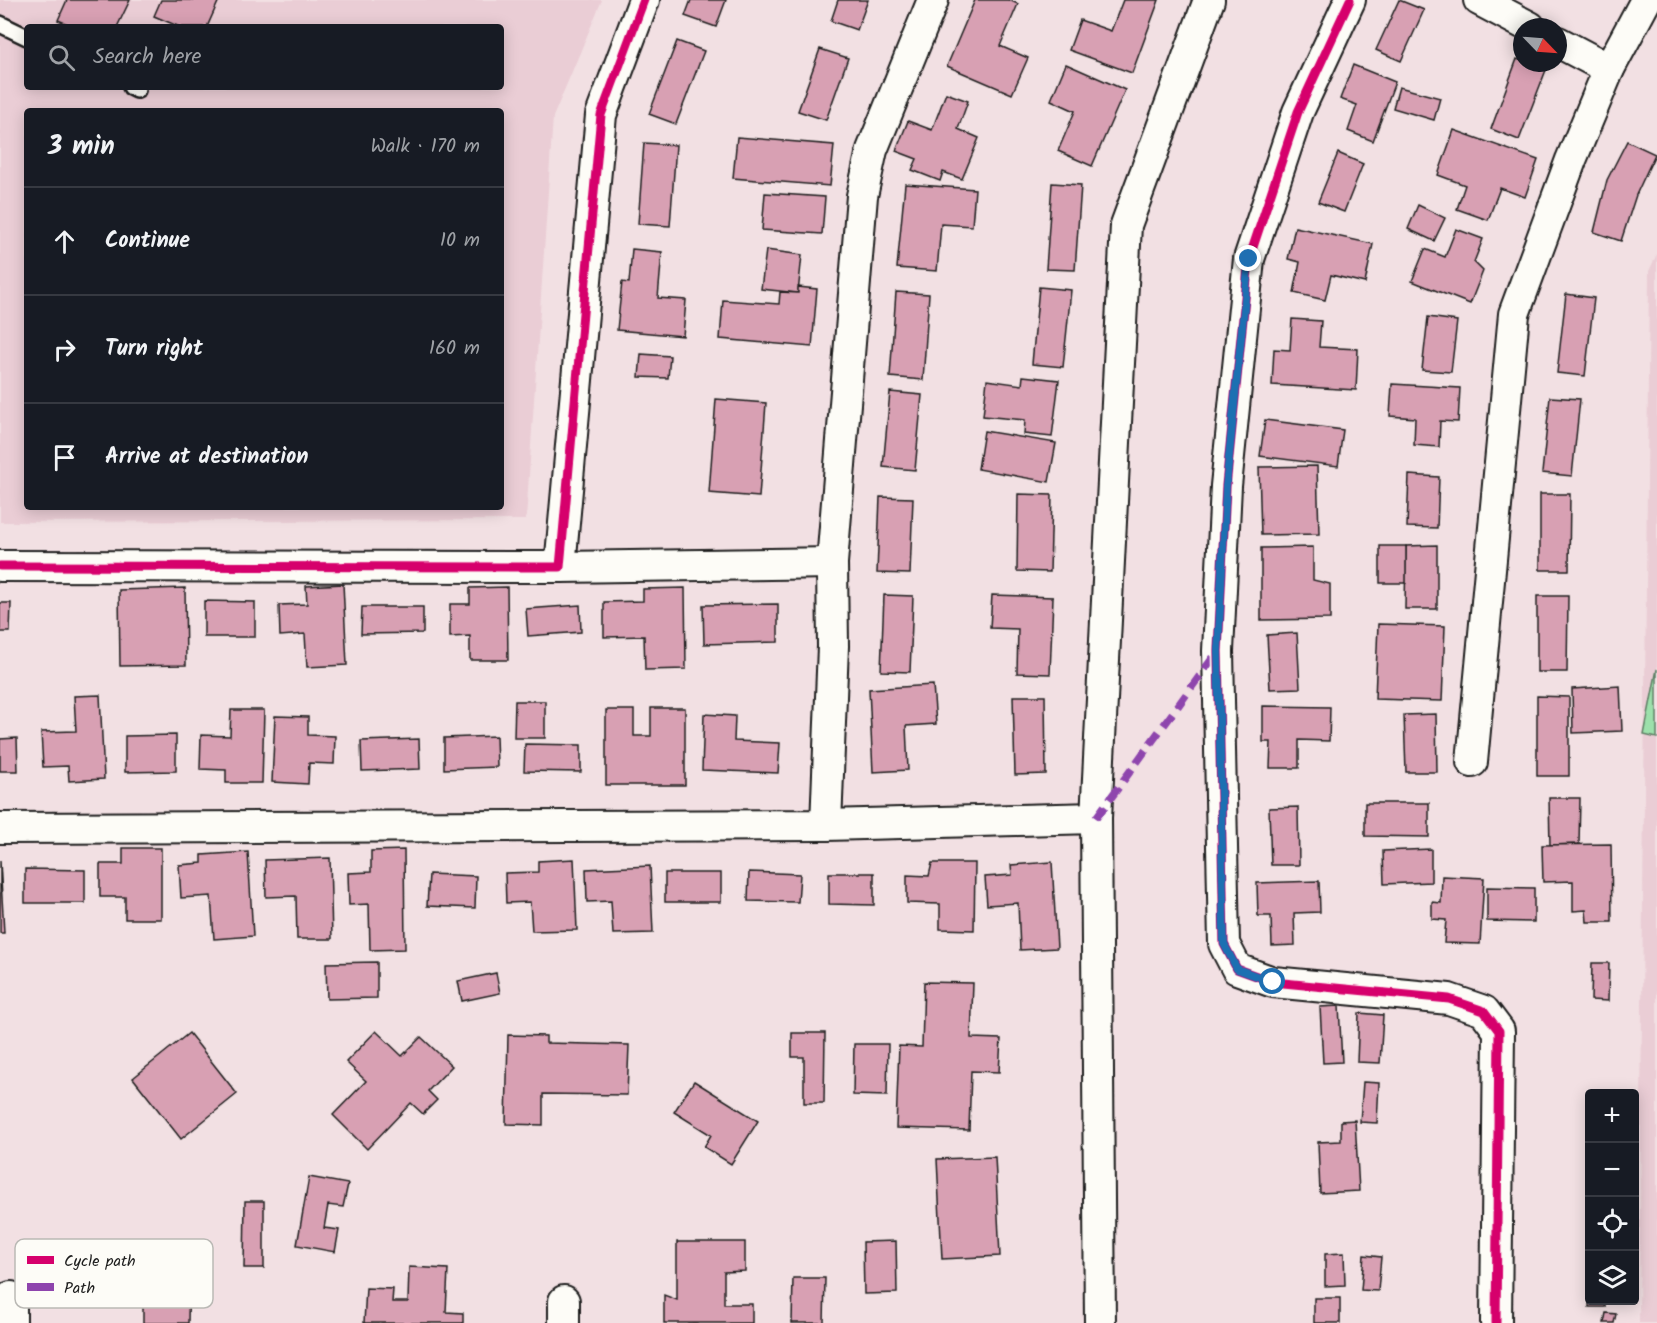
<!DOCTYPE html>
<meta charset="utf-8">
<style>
:root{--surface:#171b24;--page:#242831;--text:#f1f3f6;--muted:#9ea1a6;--line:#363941}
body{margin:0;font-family:Kalam,sans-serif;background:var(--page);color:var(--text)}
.controls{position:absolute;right:18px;bottom:18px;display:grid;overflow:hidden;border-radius:6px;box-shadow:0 3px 15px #0003}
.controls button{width:54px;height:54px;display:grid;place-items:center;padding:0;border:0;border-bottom:2px solid var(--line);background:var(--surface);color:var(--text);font:30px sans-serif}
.compass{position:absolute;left:1513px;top:18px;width:54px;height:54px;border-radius:50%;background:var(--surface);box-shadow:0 3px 15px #0003;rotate:115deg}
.stop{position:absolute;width:18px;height:18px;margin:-14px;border:4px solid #1f6fb2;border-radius:50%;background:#fff}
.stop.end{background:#1f6fb2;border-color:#fff;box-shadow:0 2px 6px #0008}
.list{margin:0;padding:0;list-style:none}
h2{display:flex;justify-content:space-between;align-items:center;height:78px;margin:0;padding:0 24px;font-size:26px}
h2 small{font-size:20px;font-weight:400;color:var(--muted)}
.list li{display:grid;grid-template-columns:39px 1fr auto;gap:18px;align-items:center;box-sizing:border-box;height:108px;padding:0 24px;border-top:2px solid var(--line)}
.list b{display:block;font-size:22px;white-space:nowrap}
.list em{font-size:20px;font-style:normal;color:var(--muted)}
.icon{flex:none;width:33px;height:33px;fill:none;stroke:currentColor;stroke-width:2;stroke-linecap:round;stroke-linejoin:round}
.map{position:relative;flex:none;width:1657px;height:1323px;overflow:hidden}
.search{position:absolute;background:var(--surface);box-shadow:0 3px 15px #0003;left:24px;top:24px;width:480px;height:66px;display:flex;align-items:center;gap:15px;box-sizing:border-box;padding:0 21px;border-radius:6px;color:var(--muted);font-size:22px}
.panel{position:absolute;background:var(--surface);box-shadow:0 3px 15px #0003;left:24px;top:108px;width:480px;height:402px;border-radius:6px}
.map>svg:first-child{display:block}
.built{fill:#eacdd5;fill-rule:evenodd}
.green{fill:#9ce0ab;stroke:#5c7e64;stroke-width:1.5}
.building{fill:#d8a0b3;stroke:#1c1c1c;stroke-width:1.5}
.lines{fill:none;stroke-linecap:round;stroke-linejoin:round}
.lane-casing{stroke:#1c1c1c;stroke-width:20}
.street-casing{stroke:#1c1c1c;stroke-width:34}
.lane{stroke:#fdfcf7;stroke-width:15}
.street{stroke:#fdfcf7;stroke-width:30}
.quiet{stroke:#8e44ad;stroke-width:8;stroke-dasharray:15 8;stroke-linecap:butt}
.cycleway-casing{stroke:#fdfcf7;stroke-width:13}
.cycleway{stroke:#d6006c;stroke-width:9}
.route{stroke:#1f6fb2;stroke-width:8}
.key{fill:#fdfcf7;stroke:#bab9b5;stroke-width:1.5}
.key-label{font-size:16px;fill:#1c1c1c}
</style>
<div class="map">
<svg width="1657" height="1323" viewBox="0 0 1657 1323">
<rect width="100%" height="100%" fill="#f2e0e3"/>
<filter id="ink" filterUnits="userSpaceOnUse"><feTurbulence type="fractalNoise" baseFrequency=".0167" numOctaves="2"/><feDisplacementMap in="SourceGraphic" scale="12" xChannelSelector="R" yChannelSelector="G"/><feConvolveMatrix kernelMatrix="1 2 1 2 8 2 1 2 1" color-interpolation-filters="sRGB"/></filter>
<g filter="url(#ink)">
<g class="built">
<path d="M0 0H602L553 117 526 520 0 522ZM27 27H501V87H27ZM27 111H501V507H27Z"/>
<path d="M1657 254V1323H1639L1649 271Z"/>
</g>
<path class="green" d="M1657 669V738L1644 735Z"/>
<g class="building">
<path d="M67 0H130L117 27H75L58 20Z"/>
<path d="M161 0H219L207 27H180L154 16Z"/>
<path d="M691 0H726L716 27 685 16Z"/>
<path d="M838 0H868L857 30 831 21Z"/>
<path d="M975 0H1009L1018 4 1000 46 1028 58 1012 94 947 66Z"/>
<path d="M1123 0H1159L1132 73 1069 50 1080 20 1111 31Z"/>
<path d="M1399 0 1424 10 1401 61 1376 50Z"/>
<path d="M677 41 704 51 676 124 649 114Z"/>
<path d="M820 49 848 58 826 120 798 111Z"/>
<path d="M1517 59 1546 70 1519 140 1491 129Z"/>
<path d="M1066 64 1125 90 1092 166 1058 151 1075 111 1051 100Z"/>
<path d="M1353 65 1395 82 1373 141 1348 131 1357 105 1340 99Z"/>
<path d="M1399 87 1440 98 1434 120 1393 108Z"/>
<path d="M946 93 968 101 958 129 979 138 962 179 943 172 940 181 912 170 917 159 896 151 908 121 932 130Z"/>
<path d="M1454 130 1538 160 1525 197 1500 188 1488 220 1457 209 1465 185 1438 175Z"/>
<path d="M737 137 834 145 830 186 733 178Z"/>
<path d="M1627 141 1655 154 1636 195 1621 241 1594 232 1607 180Z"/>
<path d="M644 143 676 145 670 226 638 224Z"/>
<path d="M1338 153 1363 164 1344 212 1318 202Z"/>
<path d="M1052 183 1081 185 1075 270 1046 269Z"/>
<path d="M905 184 975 189 972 226 941 224 937 271 897 268Z"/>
<path d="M765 193 825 197 822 234 762 230Z"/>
<path d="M1418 205 1445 218 1434 241 1408 229Z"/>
<path d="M1295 227 1373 244 1365 283 1331 275 1325 300 1294 293 1300 262 1288 259Z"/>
<path d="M1456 229 1483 239 1474 262 1483 271 1470 304 1412 281 1425 249 1445 257Z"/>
<path d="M632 249 662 252 658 298 686 300 683 336 617 330 622 282 629 283Z"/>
<path d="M766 250 802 255 798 293 761 289Z"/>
<path d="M798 287 817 289 812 347 720 339 723 300 779 304 780 292 798 293Z"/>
<path d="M1039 287 1071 290 1063 367 1032 364Z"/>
<path d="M896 292 929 294 923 380 890 377Z"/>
<path d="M1566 294 1594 298 1585 376 1557 373Z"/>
<path d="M1428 317 1457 321 1451 372 1422 370Z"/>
<path d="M1292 319 1321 321 1319 347 1358 349 1356 390 1272 385 1274 349 1290 350Z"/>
<path d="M641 354 670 356 668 378 639 377Z"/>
<path d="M1023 376 1059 380 1052 437 1024 434 1025 420 983 416 987 380 1022 385Z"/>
<path d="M1392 384 1460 388 1458 422 1440 421 1439 447 1414 445 1415 418 1390 416Z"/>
<path d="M890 392 922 395 915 470 883 467Z"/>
<path d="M1550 397 1580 399 1572 476 1542 473Z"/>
<path d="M716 399 766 403 759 497 709 493Z"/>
<path d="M1265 420 1343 430 1338 466 1260 456Z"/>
<path d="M984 431 1056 443 1049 482 978 469Z"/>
<path d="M1317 466 1319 534 1261 535 1259 467Z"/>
<path d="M1409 475 1439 477 1437 528 1407 527Z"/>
<path d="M1018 494 1052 495 1050 572 1017 571Z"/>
<path d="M1540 494H1570L1569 570H1540Z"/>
<path d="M880 497 913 498 910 574 877 573Z"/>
<path d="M1437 545V609H1405L1406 546Z"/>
<rect x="1380" y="546" width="26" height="37"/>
<path d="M1313 547V580L1330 584V619L1261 620V548Z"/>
<path d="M343 584 347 665 307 667 305 634 280 636 279 605 307 604 306 586Z"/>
<path d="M507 587 508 660H470V636L450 637V604H470V588Z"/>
<path d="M185 588 186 665 120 666 119 590Z"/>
<path d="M685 588 686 669 645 670 644 636 604 637V602L643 601V589Z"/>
<path d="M884 595 913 596 910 672 881 671Z"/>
<path d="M992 595 1053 597 1050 674 1017 673 1018 629 990 628Z"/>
<path d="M1537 596H1568L1567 672H1537Z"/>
<path d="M204 601 255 602V637H204Z"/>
<path d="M0 603H11L10 632H0Z"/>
<path d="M778 604V642L704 644 703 605Z"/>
<path d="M580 605 581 632 528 636 526 609Z"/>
<path d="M362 607H423V633L361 634Z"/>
<path d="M1378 624 1445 626 1442 701 1375 699Z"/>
<path d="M1297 633 1300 688 1270 689 1267 635Z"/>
<path d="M933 685 936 724 906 726 908 770 873 772 869 689Z"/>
<path d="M1620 686 1622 731 1573 733 1572 689Z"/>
<path d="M100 695 104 779 69 781 68 766 43 767 41 732 76 731 74 696Z"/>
<path d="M1013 696H1045L1046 774 1015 775Z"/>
<path d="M1537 696 1569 697V776H1537Z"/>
<path d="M515 701H545V738H514Z"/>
<path d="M1263 706 1330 707 1329 741 1299 740V768H1270L1271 742H1263Z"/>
<path d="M651 708H685V785H606V710H634V736H651Z"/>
<path d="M231 710H264L262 783H226V770L200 769 201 735 230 736Z"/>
<path d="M704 714 735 716 734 741 780 743 778 773 702 770Z"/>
<path d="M1436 714 1437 772H1406L1404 715Z"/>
<path d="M275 716 308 717V735L335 736 334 764 309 763 308 784 272 782Z"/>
<path d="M176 735V771L125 772V736Z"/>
<path d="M496 736 497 767 444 769V738Z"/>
<path d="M17 738 18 771H0V739Z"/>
<path d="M419 739 420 769 362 771 361 741Z"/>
<path d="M525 744 581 745V772L524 771Z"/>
<path d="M1549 798H1580L1579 844 1550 845Z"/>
<path d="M1365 803H1429V837L1365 836Z"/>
<path d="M1298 807 1299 865H1271L1269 808Z"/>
<path d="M1611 844 1612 922H1587L1586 910 1573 911V881L1543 882 1542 845Z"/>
<path d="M123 848H161V919H125V897H100V864H123Z"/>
<path d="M1431 849V882L1384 884 1383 851Z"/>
<path d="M404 850 405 949 370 950 369 904 349 905 348 873 371 872V851Z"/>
<path d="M248 852 253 936 214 939 211 896 181 898 179 865 202 863V855Z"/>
<path d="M330 858 332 939H297L296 896 266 897 265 860Z"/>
<path d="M574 859 577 930 532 931 530 902 506 903 505 873 538 872V861Z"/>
<path d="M0 861 4 933H0Z"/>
<path d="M1052 862 1057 948 1020 950 1018 903 987 905 985 877 1012 875 1011 865Z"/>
<path d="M932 863H975L974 930 940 929V904L907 903V875L929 876Z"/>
<path d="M650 866 653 933 613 934 611 901 587 902 586 869Z"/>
<path d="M25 869 85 870V903H25Z"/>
<path d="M749 872 800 874 798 902 748 901Z"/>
<rect x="665" y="873" width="56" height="29"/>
<path d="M829 873H874V905L829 904Z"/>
<path d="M429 874 476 876 475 908 427 906Z"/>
<path d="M1442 876 1484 878 1480 944 1444 943 1446 920 1432 919V902L1441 903Z"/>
<path d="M1319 881 1320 912 1294 913 1295 945 1272 946 1271 916H1258L1257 883Z"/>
<path d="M1487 887 1534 888V922L1487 921Z"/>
<path d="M377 962V998L327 999 326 963Z"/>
<path d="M1592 963H1609L1608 1001 1591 1000Z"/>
<path d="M496 973 500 993 462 1001 458 981Z"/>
<path d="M924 982 973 983 971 1038 1001 1039 999 1072 971 1071 969 1130 896 1128 899 1046 922 1047Z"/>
<path d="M1339 1006 1342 1062 1323 1063 1320 1007Z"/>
<path d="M1359 1013 1383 1015 1380 1063 1357 1062Z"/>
<path d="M376 1031 402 1056 421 1037 452 1066 428 1091 437 1100 423 1114 411 1103 367 1149 333 1115 366 1081 346 1062Z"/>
<path d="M189 1033 237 1094 181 1139 133 1078Z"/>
<path d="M792 1033H825L824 1103H804V1057H792Z"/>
<path d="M508 1035 546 1036V1043L629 1045 627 1095 543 1094V1125L506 1124Z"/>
<path d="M854 1044H888L887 1096 853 1095Z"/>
<path d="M694 1081 758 1121 731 1164 704 1147 711 1135 674 1112Z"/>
<path d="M1363 1082 1379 1083 1377 1123 1360 1122Z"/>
<path d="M1355 1120 1359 1191 1320 1193 1318 1142 1341 1141V1121Z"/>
<path d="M995 1157 1000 1256 942 1259 937 1159Z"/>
<path d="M309 1177 348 1184 343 1207 328 1205 324 1228 339 1230 335 1252 297 1245Z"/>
<path d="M245 1201H264V1268H244Z"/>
<path d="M896 1241 897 1293 864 1294 863 1242Z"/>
<path d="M677 1242H745V1271L724 1272V1304H752V1323H664V1295L677 1300Z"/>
<path d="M1344 1253 1345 1285 1325 1286V1254Z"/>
<path d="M1364 1255 1381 1257 1378 1291 1361 1290Z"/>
<path d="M143 1262H189L188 1323H143Z"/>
<path d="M409 1267 448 1269 446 1312 463 1313V1323H364L366 1288 393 1289 392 1302H408Z"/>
<path d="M793 1278H825L824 1323H792Z"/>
<path d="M1590 1290V1300H1605V1307H1589Z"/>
<rect x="1314" y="1298" width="26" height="25"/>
<path d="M1606 1313 1616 1314 1614 1323H1604Z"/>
</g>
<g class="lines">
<defs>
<g id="lane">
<path d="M0 24 27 37"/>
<path d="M131 87 137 90"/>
</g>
<g id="street">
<path d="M1350 0 1298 112 1249 259 1226 486 1218 651 1224 944 1237 969 1273 982 1449 999 1484 1011 1499 1031 1496 1323"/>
<path d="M1479 0 1530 27"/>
<path d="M1558 42 1609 69"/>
<path d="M0 566 560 567 601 115 644 0"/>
<path d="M560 567 832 563"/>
<path d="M1472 762 1514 314 1571 160 1609 69 1646 0"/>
<path d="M826 825 833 646 832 563 862 196 872 150 933 0"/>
<path d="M0 828 826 825 1096 818"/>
<path d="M11 1323V1297"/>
<path d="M564 1323V1301"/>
<path d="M1100 1323 1096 818 1126 225 1209 0"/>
</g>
</defs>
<use href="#lane" class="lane-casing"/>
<use href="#street" class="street-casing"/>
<use href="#lane" class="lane"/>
<use href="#street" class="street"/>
<path class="quiet" d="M1096 818 1218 651"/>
<defs>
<g id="cycleway">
<path d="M1350 0 1298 112 1249 259 1226 486 1218 651 1224 944 1237 969 1273 982 1449 999 1484 1011 1499 1031 1496 1323"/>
<path d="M0 566 560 567 601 115 644 0"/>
</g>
</defs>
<use href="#cycleway" class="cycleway-casing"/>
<use href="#cycleway" class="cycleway"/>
</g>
</g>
<g class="lines" filter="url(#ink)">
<path class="route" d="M1249 259 1226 486 1218 651 1224 944 1237 969 1273 982"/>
</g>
<rect x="15" y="1239" width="198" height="69" rx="9" class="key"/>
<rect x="27" y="1256" width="27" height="8" fill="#d6006c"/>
<rect x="27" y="1283" width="27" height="8" fill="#8e44ad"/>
<g class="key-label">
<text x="64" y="1266">Cycle path</text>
<text x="64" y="1293">Path</text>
</g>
</svg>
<div class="controls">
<button>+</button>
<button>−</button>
<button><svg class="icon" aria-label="locate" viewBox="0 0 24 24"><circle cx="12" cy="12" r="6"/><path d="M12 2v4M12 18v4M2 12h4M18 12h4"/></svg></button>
<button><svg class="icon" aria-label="layers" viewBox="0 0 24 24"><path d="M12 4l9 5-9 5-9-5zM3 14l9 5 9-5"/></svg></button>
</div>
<svg class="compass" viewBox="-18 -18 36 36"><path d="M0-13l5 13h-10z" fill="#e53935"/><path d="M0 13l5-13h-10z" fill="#9ea1a6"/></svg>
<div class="stop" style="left:1273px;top:982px"></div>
<div class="stop end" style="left:1249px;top:259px"></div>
<div class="search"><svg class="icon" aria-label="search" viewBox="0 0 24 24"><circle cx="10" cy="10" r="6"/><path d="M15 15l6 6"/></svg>Search here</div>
<section class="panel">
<h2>3 min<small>Walk · 170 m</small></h2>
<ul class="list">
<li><svg class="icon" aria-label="ahead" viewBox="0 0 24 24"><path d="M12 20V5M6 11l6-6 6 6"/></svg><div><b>Continue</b></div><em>10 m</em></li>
<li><svg class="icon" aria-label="right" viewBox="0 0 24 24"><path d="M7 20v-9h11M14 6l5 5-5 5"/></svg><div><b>Turn right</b></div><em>160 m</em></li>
<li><svg class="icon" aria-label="arrive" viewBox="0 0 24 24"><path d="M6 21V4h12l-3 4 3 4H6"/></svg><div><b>Arrive at destination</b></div></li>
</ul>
</section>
</div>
